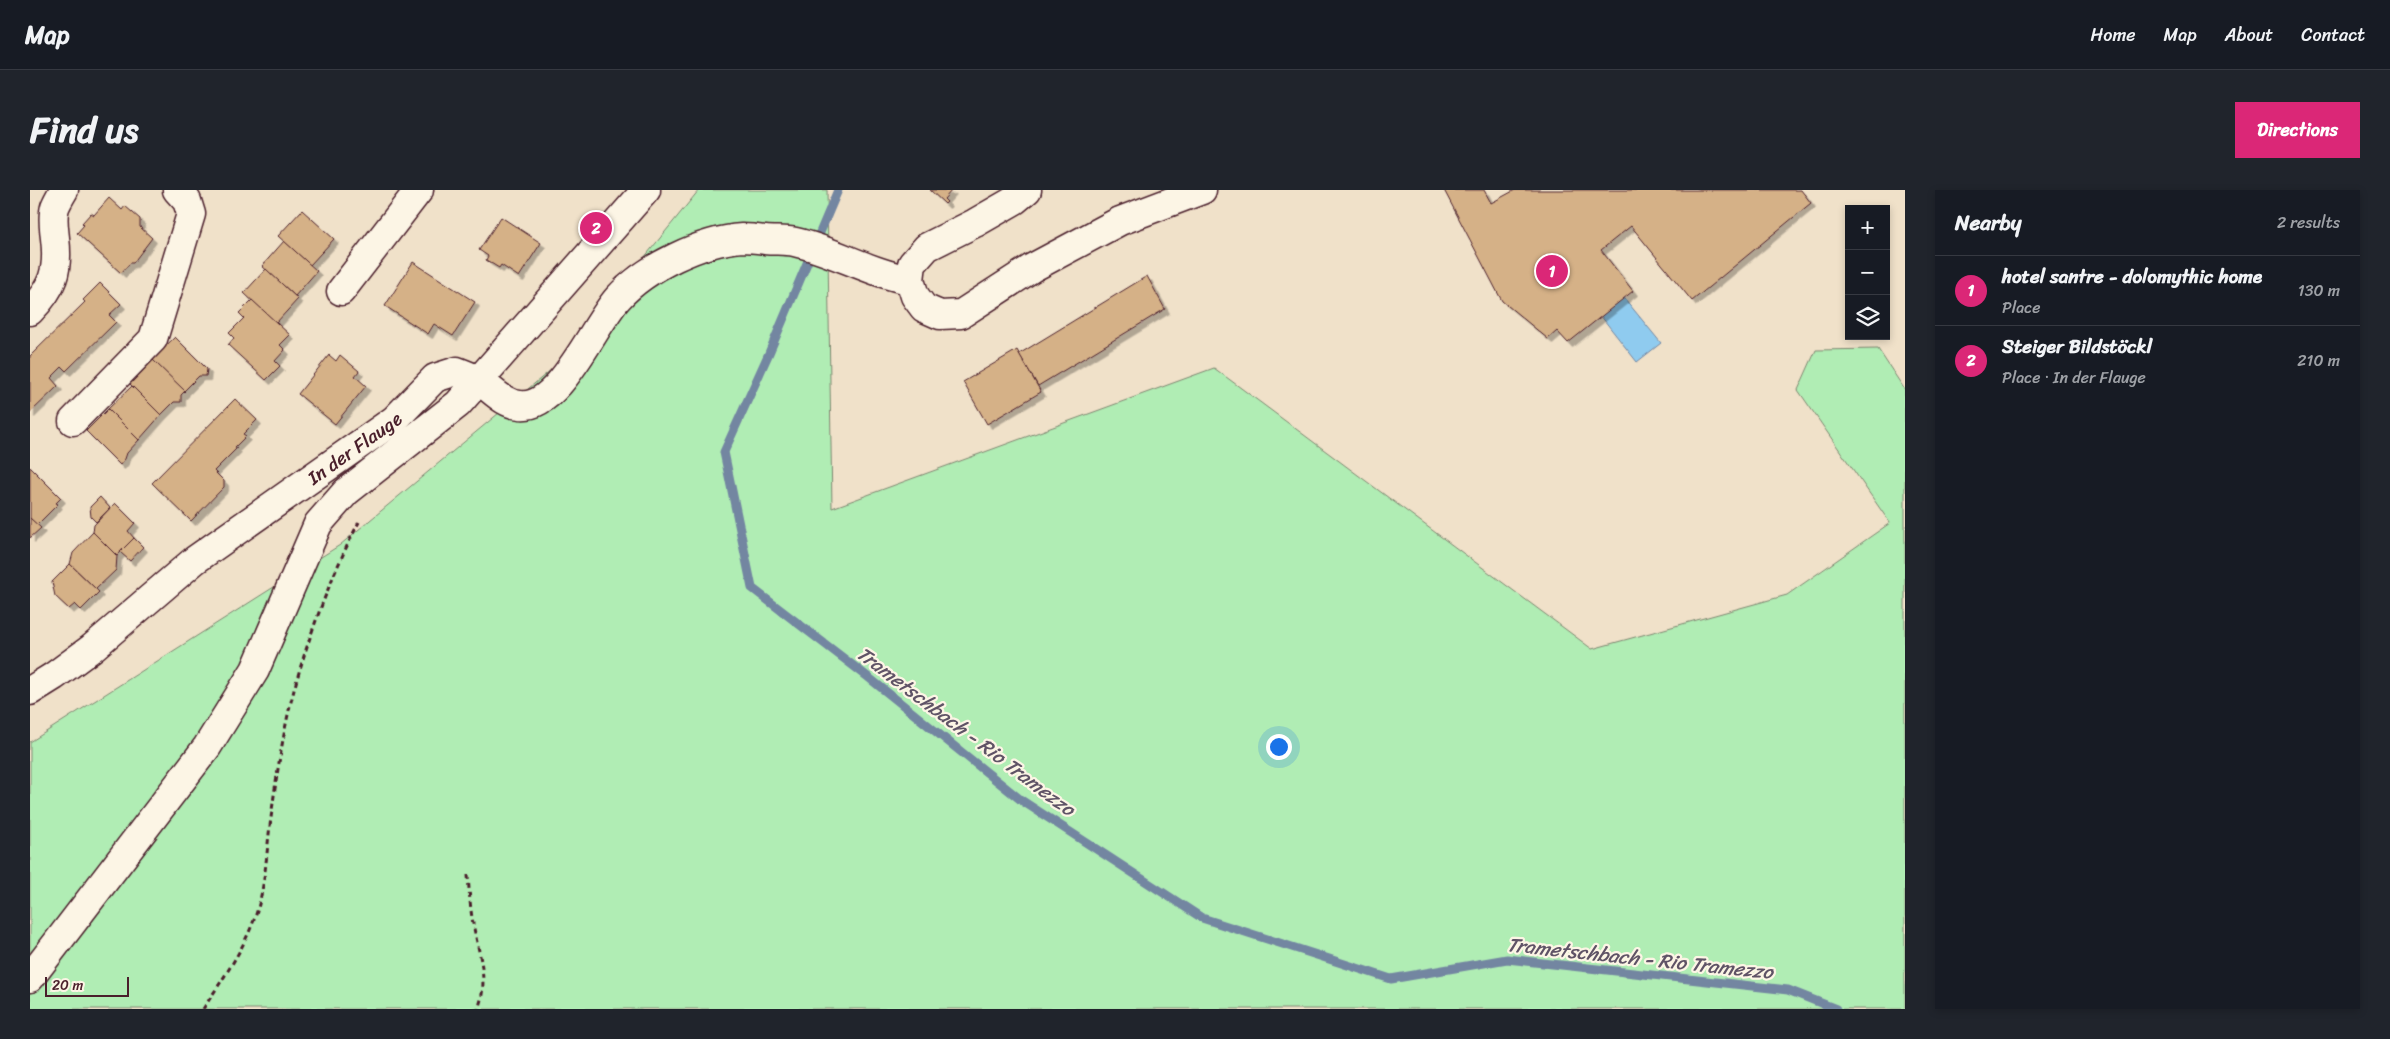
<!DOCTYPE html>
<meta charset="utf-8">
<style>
:root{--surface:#171b24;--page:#20242c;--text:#f1f3f6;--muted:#9ea1a6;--line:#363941;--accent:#db2777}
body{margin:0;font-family:Sriracha,sans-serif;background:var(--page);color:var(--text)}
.controls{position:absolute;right:15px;top:15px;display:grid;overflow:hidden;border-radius:0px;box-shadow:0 2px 8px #0003}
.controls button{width:45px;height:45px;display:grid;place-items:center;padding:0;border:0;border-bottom:1px solid var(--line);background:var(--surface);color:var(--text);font:25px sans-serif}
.scale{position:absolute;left:15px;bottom:12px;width:84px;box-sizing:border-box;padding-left:5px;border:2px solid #4a1f2b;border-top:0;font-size:14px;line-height:18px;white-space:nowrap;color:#4a1f2b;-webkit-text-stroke:4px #fcf5e5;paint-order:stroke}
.you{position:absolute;left:1248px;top:556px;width:18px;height:18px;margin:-12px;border:4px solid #fff;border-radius:50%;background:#1a73e8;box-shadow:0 0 0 8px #1a73e833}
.badge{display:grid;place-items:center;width:32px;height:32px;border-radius:50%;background:var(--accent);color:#fff;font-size:16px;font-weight:700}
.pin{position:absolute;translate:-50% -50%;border:2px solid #fff;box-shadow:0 1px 5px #0006}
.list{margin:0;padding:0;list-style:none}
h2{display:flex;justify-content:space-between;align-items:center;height:65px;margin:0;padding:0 20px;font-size:21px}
h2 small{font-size:16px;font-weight:400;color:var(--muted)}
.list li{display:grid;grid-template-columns:32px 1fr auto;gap:15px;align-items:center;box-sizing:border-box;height:70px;padding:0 20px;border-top:1px solid var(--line)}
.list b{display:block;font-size:19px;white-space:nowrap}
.list p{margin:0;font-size:16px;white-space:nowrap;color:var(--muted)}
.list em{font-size:16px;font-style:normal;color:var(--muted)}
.icon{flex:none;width:28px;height:28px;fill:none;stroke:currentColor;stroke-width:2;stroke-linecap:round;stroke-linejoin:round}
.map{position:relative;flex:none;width:1875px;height:819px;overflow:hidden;border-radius:0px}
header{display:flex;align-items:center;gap:30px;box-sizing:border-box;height:70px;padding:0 25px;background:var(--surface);border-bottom:1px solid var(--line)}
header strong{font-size:24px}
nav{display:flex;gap:28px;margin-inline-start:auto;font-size:18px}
.intro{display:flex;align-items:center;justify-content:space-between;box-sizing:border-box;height:120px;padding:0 30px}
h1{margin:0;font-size:35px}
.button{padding:12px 22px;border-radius:0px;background:var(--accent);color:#fff;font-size:18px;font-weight:700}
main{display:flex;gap:30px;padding:0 30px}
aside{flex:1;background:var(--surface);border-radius:0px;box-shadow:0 2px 8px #0003}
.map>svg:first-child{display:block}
.green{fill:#b0edb4;stroke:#7d8670}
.water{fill:#8fcbef;stroke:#7386a1}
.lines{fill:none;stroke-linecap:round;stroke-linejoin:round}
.stream{stroke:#7386a1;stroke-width:9}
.building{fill:#d5b187;stroke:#4a1f2b;filter:url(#shadow)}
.minor-casing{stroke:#4a1f2b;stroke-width:31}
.path{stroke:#4a1f2b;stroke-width:3;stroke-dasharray:5 4;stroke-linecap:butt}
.minor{stroke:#fcf5e5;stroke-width:28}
.labels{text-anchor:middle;stroke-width:4.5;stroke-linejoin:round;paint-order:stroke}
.street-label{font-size:19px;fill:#4a1f2b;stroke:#fcf5e5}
.water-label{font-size:20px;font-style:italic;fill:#5f5366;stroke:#fcf5e5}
</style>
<header>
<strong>Map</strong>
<nav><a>Home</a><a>Map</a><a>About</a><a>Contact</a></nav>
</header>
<div class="intro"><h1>Find us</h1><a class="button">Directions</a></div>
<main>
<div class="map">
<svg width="1875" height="819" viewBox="0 0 1875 819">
<defs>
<filter id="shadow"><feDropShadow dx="4.5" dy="4.5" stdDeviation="0" flood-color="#0004"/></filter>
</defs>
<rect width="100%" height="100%" fill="#f0e1c9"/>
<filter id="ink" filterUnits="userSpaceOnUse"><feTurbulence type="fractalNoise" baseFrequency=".02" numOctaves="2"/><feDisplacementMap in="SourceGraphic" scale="10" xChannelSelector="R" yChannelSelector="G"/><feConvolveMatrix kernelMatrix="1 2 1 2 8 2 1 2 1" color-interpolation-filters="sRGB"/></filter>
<g filter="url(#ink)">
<path class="green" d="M669 0H797L802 318 1184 178 1562 459 1757 405 1860 333 1768 200 1786 160 1848 159 1875 200V819H0V552L310 355 528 174Z"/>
<path class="water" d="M1586 98 1631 153 1607 172 1563 116Z"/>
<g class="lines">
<path class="stream" d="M808 0 739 163 694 262 722 398 838 487 991 610 1172 728 1361 789 1477 769 1758 800 1806 819"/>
</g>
<g class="building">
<path d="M900 0H922L914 9 917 12 915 14Z"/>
<path d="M1414 0H1454L1461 13 1485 0H1771L1781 13 1662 111 1601 36 1571 60 1603 101 1538 153 1527 141 1518 149 1472 111Z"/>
<path d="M79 8 92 20 95 16 110 29V37L122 48 103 73H100L91 83 47 43 54 35 52 33 61 23 64 25Z"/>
<path d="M272 20 304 49 280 75 248 46Z"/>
<path d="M471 27 511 53 489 87 471 75 469 78 456 70 458 66 449 60Z"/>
<path d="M254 51 287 81 265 106 232 76Z"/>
<path d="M383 72 445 112 423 146 404 134 398 144 355 116Z"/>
<path d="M236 79 268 109 246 133 214 103Z"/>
<path d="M1117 86 1135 119 1008 196 989 164Z"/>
<path d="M70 93 91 114 79 125 86 132 36 181 32 177 21 188 28 196 0 223V166L55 112 53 110Z"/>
<path d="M222 110 260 145 250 155 255 160 245 171 250 176 236 190 198 155 204 148 199 143 214 128 209 123Z"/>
<path d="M145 147 177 179 176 186H169L154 201 122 169Z"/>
<path d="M987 160 1011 202 957 234 933 192Z"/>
<path d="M299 165 306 171 310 165 329 181 325 186 336 196 305 234 268 204Z"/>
<path d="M123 170 155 201 151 205V212H144L131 225 100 194Z"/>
<path d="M102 196 131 225 109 250 78 219Z"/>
<path d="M205 209 227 230 213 244 216 246 205 257 207 258 184 281 194 291V297L161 331 122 293Z"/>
<path d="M78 219 109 250 97 263 95 269 90 275 56 241Z"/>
<path d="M0 277 31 308 26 313 28 314 7 335 0 328Z"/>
<path d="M70 307 80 318 66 332 61 327 60 317Z"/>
<path d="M85 313 105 333 98 341 104 348 87 366 63 342 64 335Z"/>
<path d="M0 328 11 338 0 348Z"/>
<path d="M63 342 87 366 86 380 66 399 40 374 43 363Z"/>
<path d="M104 348 113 357 100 371 90 362Z"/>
<path d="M40 374 69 402 51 420 45 414 39 419 25 406 22 392Z"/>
</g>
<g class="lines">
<defs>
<g id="minor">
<path d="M997 0 985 10 945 33 897 57 882 74 880 90 885 106 894 118 910 125 931 124 1002 78 1090 31 1172 0"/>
<path d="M311 101 389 0"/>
<path d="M0 121C23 98 29 81 25 48 24 39 22 27 25 17 27 12 31 5 34 0"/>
<path d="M43 231 123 149 161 24 157 11 147 0"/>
<path id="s1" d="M0 501 24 486 62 458 165 370 364 230 405 188 427 181C434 184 441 186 448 190 461 198 473 214 490 215 529 220 564 134 588 108 616 77 671 51 712 48 720 48 728 49 735 50 745 51 756 50 765 52 805 61 840 83 880 90"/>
<path d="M0 788 177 557 225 480 288 334 316 302 428 214 616 0"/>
</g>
</defs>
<use href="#minor" class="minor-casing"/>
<g class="path">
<path d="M438 685C439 699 440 714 442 728 447 759 460 788 448 819"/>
<path d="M173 819C192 790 212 762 224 730 234 704 236 672 239 644 244 603 250 561 259 520 273 460 300 387 329 332"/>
</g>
<use href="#minor" class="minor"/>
</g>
</g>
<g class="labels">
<g class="street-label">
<text dy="7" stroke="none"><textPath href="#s1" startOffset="406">In der Flauge</textPath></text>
</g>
<g class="water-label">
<text transform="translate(936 541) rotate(37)" y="7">Trametschbach - Rio Tramezzo</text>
<text transform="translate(1610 768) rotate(6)" y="7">Trametschbach - Rio Tramezzo</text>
</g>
</g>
</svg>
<div class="controls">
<button>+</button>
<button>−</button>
<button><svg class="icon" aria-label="layers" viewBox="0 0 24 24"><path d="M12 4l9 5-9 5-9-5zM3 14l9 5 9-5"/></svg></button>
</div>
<div class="scale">20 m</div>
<div class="you"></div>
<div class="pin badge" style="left:1522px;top:81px">1</div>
<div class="pin badge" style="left:566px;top:38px">2</div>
</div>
<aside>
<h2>Nearby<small>2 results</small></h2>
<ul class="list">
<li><span class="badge">1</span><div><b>hotel santre - dolomythic home</b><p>Place</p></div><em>130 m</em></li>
<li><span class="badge">2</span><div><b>Steiger Bildstöckl</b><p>Place · In der Flauge</p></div><em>210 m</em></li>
</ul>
</aside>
</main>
